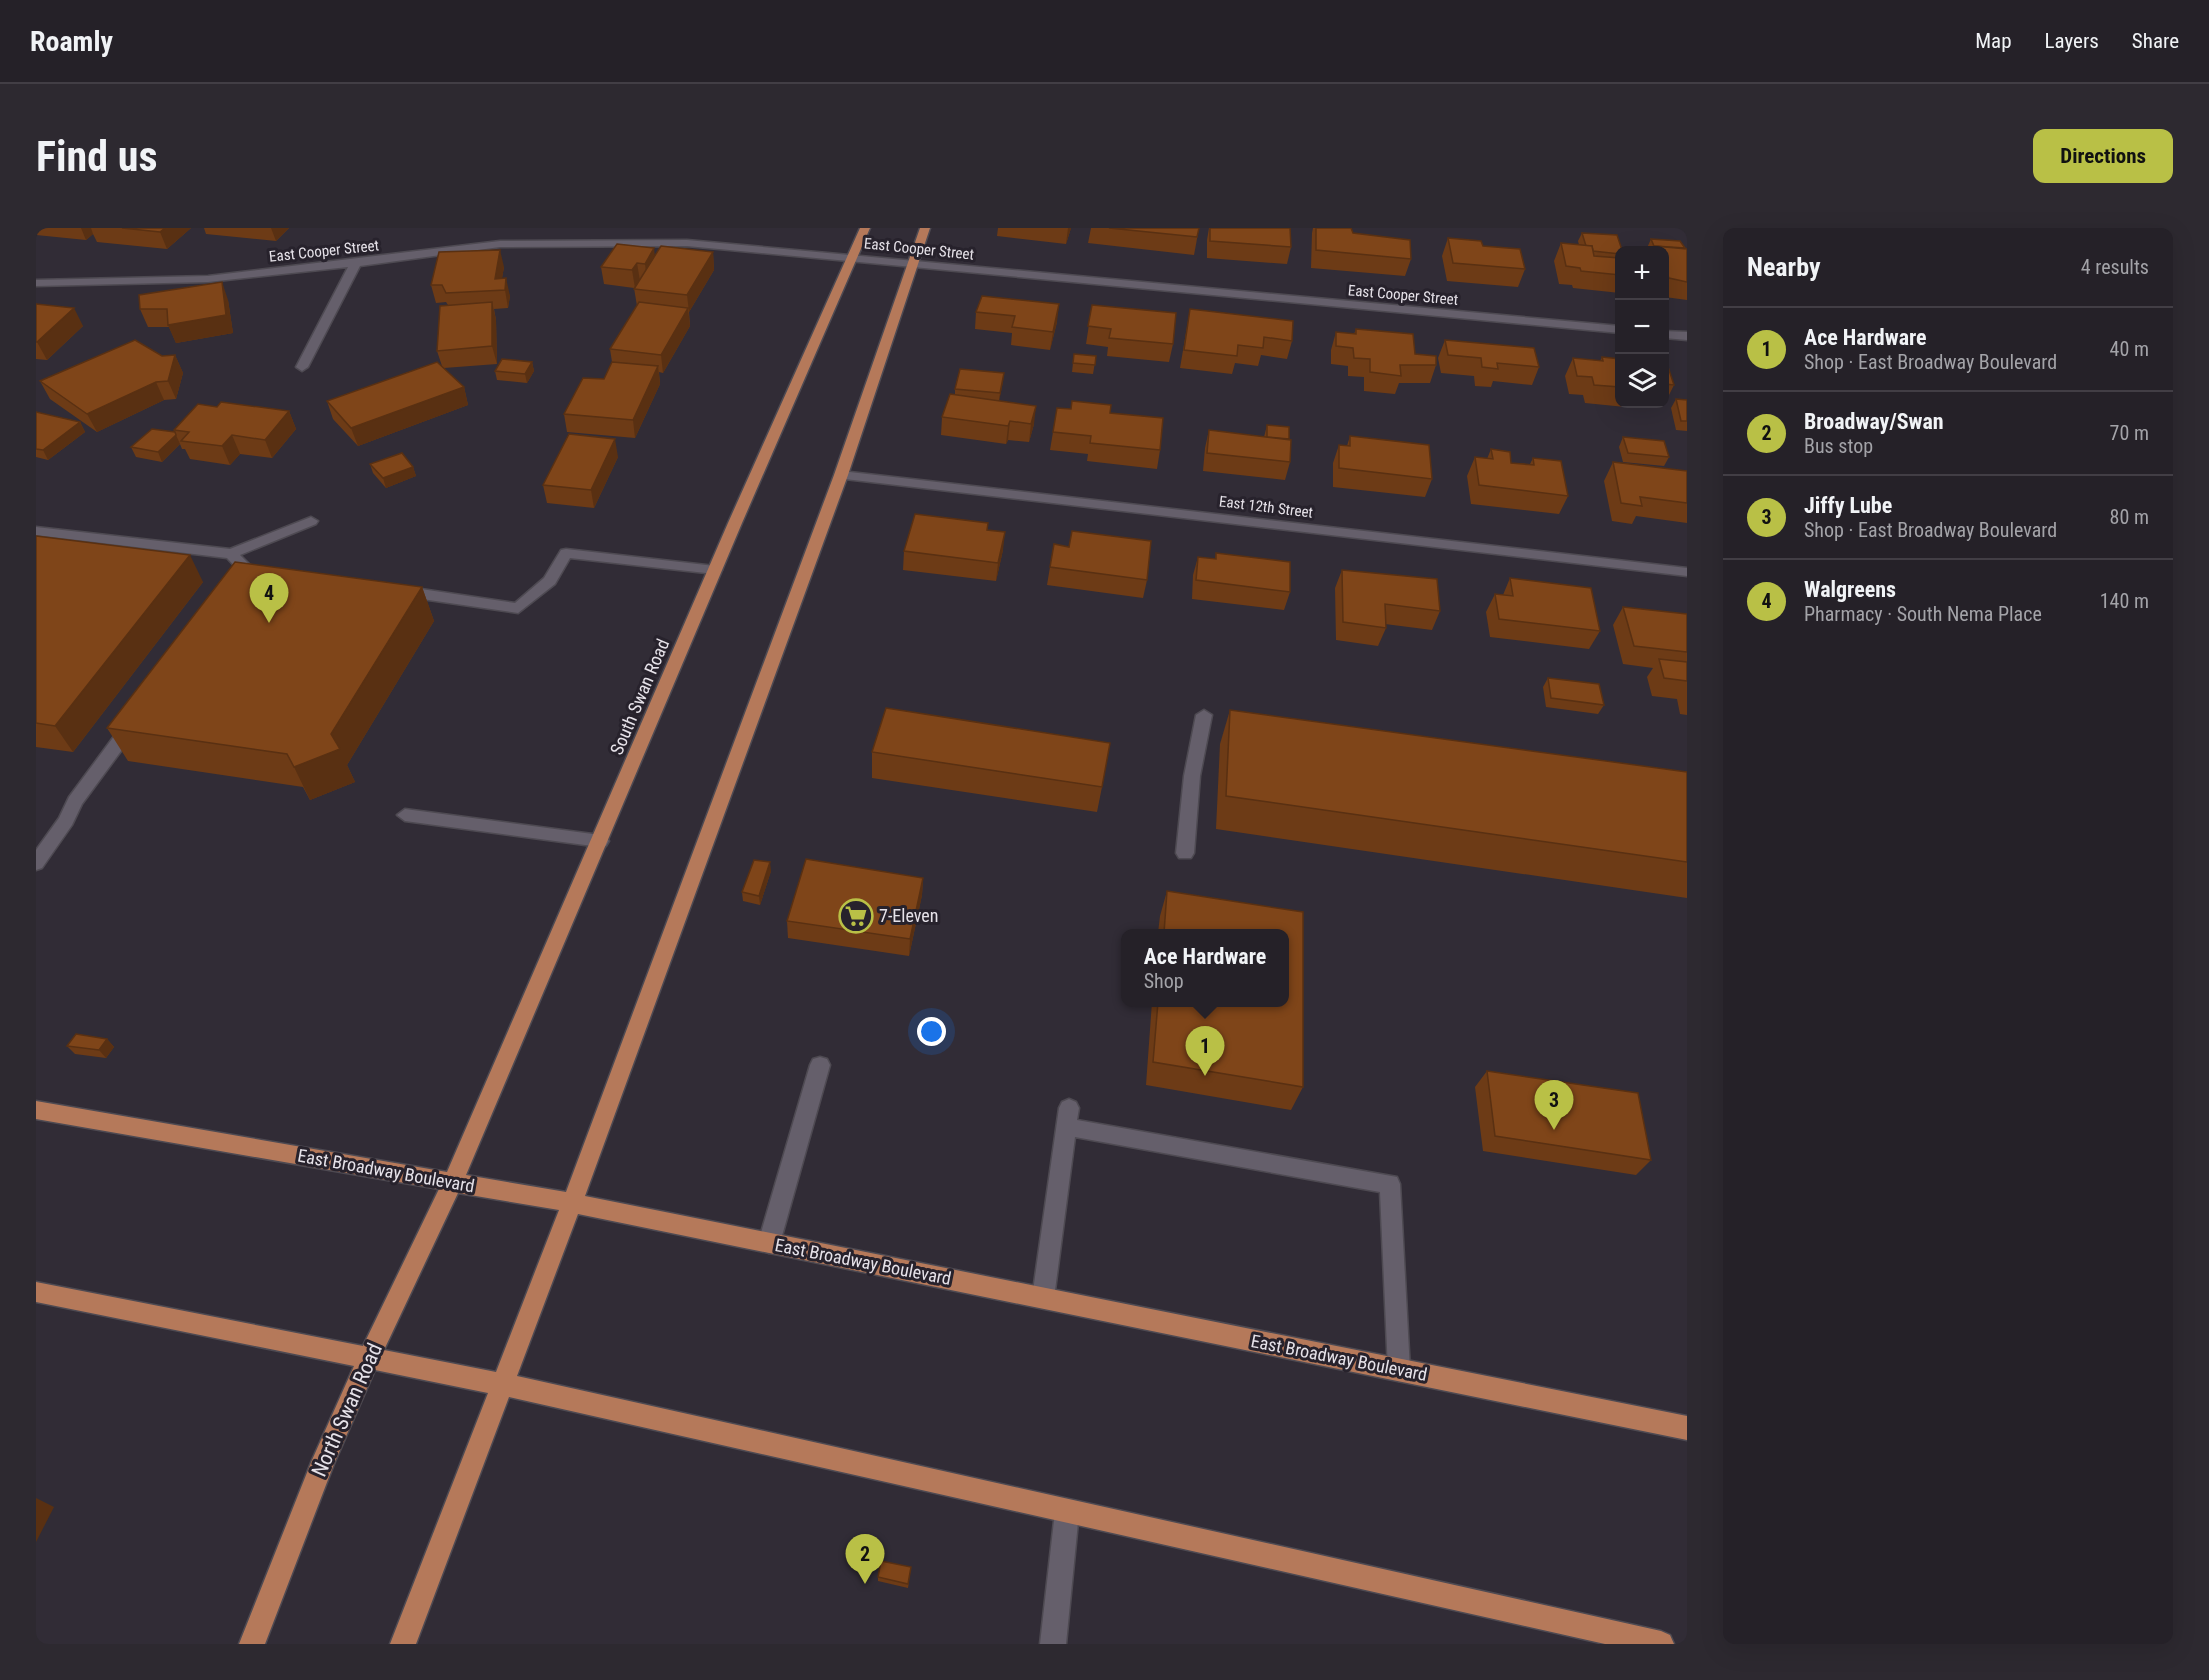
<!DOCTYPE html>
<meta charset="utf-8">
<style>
:root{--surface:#252128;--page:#2d2930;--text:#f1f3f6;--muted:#a3a3a8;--line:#423e45;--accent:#b9c046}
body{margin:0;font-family:"Roboto Condensed",sans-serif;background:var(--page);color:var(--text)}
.controls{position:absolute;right:18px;top:18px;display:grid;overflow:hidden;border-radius:12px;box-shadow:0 6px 24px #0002}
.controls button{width:54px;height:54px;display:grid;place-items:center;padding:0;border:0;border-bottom:2px solid var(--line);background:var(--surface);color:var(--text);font:30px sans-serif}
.you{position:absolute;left:896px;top:804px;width:21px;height:21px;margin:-15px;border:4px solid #fff;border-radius:50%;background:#1a73e8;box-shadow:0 0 0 9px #1a73e833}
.badge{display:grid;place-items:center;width:39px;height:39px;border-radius:50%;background:var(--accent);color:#111;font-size:20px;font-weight:700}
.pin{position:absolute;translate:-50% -50px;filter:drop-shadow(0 2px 3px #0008)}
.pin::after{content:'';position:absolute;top:32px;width:21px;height:18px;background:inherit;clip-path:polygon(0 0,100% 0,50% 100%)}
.popup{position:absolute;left:1085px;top:701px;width:168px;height:78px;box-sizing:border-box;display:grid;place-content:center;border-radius:12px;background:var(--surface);filter:drop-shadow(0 2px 4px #0005);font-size:20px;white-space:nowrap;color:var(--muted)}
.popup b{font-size:22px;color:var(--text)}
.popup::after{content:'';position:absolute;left:50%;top:100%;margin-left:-12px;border:12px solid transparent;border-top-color:var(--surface)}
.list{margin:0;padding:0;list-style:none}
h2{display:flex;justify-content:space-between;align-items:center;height:78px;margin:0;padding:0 24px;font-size:26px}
h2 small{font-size:20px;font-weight:400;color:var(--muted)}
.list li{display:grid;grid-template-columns:39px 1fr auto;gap:18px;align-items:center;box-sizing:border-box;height:84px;padding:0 24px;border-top:2px solid var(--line)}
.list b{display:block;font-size:22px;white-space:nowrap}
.list p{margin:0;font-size:20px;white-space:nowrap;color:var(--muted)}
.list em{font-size:20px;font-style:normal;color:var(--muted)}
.icon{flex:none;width:33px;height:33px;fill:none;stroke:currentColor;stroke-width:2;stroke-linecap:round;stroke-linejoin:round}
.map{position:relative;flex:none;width:1651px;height:1416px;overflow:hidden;border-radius:12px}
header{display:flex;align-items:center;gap:36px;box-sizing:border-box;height:84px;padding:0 30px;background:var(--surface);border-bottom:2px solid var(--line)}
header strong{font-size:28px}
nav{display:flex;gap:33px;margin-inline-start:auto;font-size:21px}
.intro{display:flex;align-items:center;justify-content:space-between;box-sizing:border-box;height:144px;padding:0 36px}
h1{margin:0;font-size:42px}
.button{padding:15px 27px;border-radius:12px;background:var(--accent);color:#111;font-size:21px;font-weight:700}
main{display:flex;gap:36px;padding:0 36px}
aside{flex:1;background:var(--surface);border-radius:12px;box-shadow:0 6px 24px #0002}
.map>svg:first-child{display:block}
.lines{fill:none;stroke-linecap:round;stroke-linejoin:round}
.lane-casing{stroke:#4e4a52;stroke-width:3}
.street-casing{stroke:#4e4a52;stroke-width:3}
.primary-casing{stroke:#4e4a52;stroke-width:3}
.lane{fill:#655f6b;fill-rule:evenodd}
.street{fill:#655f6b;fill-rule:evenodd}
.primary{fill:#b5795a;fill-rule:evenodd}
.wall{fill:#6d3b16}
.shaded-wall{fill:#593012}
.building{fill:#7f4519;stroke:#593012;stroke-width:1.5}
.labels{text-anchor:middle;stroke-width:6;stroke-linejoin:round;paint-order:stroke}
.far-street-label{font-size:15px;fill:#e6e2e9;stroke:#27222c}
.street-label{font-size:18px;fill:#e6e2e9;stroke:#27222c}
.poi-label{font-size:18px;fill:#e6e2e9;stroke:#27222c;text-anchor:start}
.near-street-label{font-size:21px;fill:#e6e2e9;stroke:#27222c}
</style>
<header>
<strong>Roamly</strong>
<nav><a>Map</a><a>Layers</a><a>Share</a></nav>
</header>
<div class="intro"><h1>Find us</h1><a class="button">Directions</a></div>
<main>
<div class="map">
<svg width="1651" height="1416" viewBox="0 0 1651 1416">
<rect width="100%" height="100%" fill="#312c36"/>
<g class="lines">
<defs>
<g id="lane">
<path d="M275 289 282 293 280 296 204 327 214 337 229 341 231 344 224 348 204 344 191 330 0 307V299L194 321Z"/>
<path d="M530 321 679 338 686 342 679 346 534 330 519 356 482 385 365 368 358 363 365 358 479 375 508 350 525 322Z"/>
<path d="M1168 482 1176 487 1164 548 1158 625 1155 630H1143L1140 625 1148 548 1160 487Z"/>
<path d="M96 490 102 492 104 496 102 500 46 576 36 597 6 640 0 642V622L23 590 33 569 90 492Z"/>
<path d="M369 581 564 607 570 608 573 613 570 618 564 619 369 593 361 587Z"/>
<path d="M784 829 791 831 794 837 744 1015 740 1022 733 1025 726 1022 722 1015 774 837 777 831Z"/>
<path d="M1033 871 1040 874 1043 880 1041 892 1361 949 1364 956 1374 1142 1371 1150 1363 1153 1355 1150 1352 1142 1344 964 1039 909 1018 1070 1015 1077 1007 1080 999 1077 996 1070 1023 880 1026 874Z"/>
<path d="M1031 1272 1039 1276 1043 1284 1030 1416H1004L1019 1284 1023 1276Z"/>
</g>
<g id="street">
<path d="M651 12 1584 98V105L651 18 464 19 324 38 272 139 266 143 260 139 312 39 172 54 0 58V52L172 48 464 13Z"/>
<path d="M1628 103 1651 104V112L1628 110Z"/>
<path d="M805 243 1651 340V348L800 250V244Z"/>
</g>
<path id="primary" d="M824 0H834L706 295 430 947 530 964 798 247 884 0H894L812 247 549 968 1651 1188V1212L542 986 481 1148 1625 1403 1634 1407 1638 1416H1569L473 1169 380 1416H354L452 1165 339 1142 298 1236 229 1416H203L276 1232 318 1138 0 1074V1054L327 1118 403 961 0 891V873L411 944 692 295ZM422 965 523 982 460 1144 348 1122Z"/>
</defs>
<use href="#lane" class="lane-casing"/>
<use href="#street" class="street-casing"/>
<use href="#primary" class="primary-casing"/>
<use href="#lane" class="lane"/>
<use href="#street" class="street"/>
<use href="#primary" class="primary"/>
</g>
<g class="wall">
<path d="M0 0H155L131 21 61 14 57 6 50 12 0 7Z"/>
<path d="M168 0H253L240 13 170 6Z"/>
<path d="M962 0H1035L1030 16 961 8Z"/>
<path d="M1055 0H1163L1158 27 1052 15Z"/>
<path d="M1173 0H1250L1255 19 1251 36 1171 30V12Z"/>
<path d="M1277 0H1315L1317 5 1375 31 1369 48 1275 40 1276 5Z"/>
<path d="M1546 5 1584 22V65L1537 60 1536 57 1523 56 1518 33 1525 15 1543 17 1542 13Z"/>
<path d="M1412 10 1447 18 1489 41 1482 59 1411 53 1406 28Z"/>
<path d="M1615 11 1651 21V72L1629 69V22H1612L1611 20Z"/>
<path d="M677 24 678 42 653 84 654 98 627 145 623 144 624 156 599 210 531 204 528 186 568 151 576 134 574 121 601 78 598 60 568 56 565 39 619 28Z"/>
<path d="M468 39 466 50 474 68 472 80 458 81 460 92 461 136 408 140 428 159 432 177 322 218 297 191 291 173 406 138 401 123 412 77 410 74 400 75 395 57Z"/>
<path d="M946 68 1021 94 1014 122 975 117 976 105 939 101 940 84Z"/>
<path d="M192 72 197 105 140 115 133 99H112L104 81Z"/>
<path d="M0 76 47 98 11 132 0 131Z"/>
<path d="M1056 77 1137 116 1133 134 1071 128 1072 119 1050 116Z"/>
<path d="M1154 81 1256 113 1251 131 1225 127 1222 138 1199 135 1196 146 1144 140Z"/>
<path d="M1320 101 1379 126 1400 137 1394 155H1363L1359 166 1328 163V149L1312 148V138L1295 136V122L1300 104 1318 106Z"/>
<path d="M1409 112 1503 139 1496 157 1457 153 1455 159 1439 158 1438 148 1405 145 1402 130Z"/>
<path d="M1038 126 1060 128 1057 146 1036 144Z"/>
<path d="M139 127 147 145 140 171 128 172 61 204 14 171 4 153 126 128Z"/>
<path d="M1566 129 1584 131V176H1601L1599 180 1549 175 1547 167 1533 166 1529 148 1537 130 1564 133Z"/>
<path d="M496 134 498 143 491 155 461 152 459 143Z"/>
<path d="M1629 135 1638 157 1629 175Z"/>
<path d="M968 145 963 173 998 196 993 214 972 212 970 216 905 207 906 189 919 167V161Z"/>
<path d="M1640 171 1651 172V203L1640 202 1635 180Z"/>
<path d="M181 179 253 183 260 201 236 230 204 226 194 237 154 231 149 221H146L144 216 126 234 100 229 95 219 139 204 138 202Z"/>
<path d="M0 184 44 194 49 204 12 232 0 229Z"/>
<path d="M1074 185 1124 222 1121 241 1051 233 1052 226 1014 222 1017 204Z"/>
<path d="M1231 197 1254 234 1249 252 1167 243 1169 220 1173 202 1228 209Z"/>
<path d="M1314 208 1396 251 1389 269 1297 259V235L1303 217 1311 218Z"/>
<path d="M1587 209 1633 229 1628 238 1587 234 1583 219Z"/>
<path d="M1455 221 1475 235 1494 236 1497 230 1532 268 1523 286 1435 276 1431 248 1439 229 1451 231Z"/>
<path d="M582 229 558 280 511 275 507 257Z"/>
<path d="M1577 234 1651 243V295L1600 288 1596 296 1576 293 1568 253Z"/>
<path d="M334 236 377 239 380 248 350 260 337 245Z"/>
<path d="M952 295V302L967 322 960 353 867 342 868 323Z"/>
<path d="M0 308 167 354 37 524 0 519Z"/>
<path d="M1033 319 1111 352 1107 370 1011 357 1014 339Z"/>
<path d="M1180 325 1254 364 1248 382 1156 371 1157 347 1162 329 1179 331Z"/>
<path d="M1306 342 1404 383 1396 402 1349 396 1350 400 1342 418 1300 412 1299 360Z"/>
<path d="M1474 350 1564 403 1553 421 1454 409 1450 384 1459 366 1467 367Z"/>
<path d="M386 359 398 393 311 537 319 554 274 572 267 559 92 533 71 500Z"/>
<path d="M1587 379 1651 386V487L1644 486 1641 471 1616 468 1611 449 1617 440 1587 436 1577 397Z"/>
<path d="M1512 450 1568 477 1562 486 1510 479 1507 459Z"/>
<path d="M1194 482 1651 544V670L1180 601 1184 516Z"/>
<path d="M836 524 1066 559 1061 584 836 550Z"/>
<path d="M735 643 724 677 707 673 706 664Z"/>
<path d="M887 650 886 667 873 728 752 710 751 693Z"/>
<path d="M1131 663 1267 684V859L1255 882 1110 857 1116 774H1248V705H1122L1124 688Z"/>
<path d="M71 811 78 819 70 830 39 826 31 818Z"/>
<path d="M1451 843 1615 932 1600 947 1447 923 1439 859Z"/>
<path d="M875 1339 872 1360 842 1353V1349Z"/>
</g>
<g class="shaded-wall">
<path d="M45 0H55L57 6 50 12Z"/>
<path d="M129 0H155L131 21 124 4Z"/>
<path d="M235 0H253L240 13Z"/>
<path d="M1032 0H1035L1030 16Z"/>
<path d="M618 20 620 38 611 53 609 36Z"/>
<path d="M464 22 468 39 464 62 459 51Z"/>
<path d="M677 24 678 42 653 84 651 67Z"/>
<path d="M601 35 604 53 599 60 596 42Z"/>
<path d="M470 50 474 68 472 80 469 62Z"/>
<path d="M186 54 192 72 197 105 140 115 132 97Z"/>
<path d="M456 74 460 92 461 136 456 118Z"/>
<path d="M1023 76 1021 94 1014 122 1017 104Z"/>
<path d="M38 80 47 98 11 132 1 114Z"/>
<path d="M652 80 654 98 627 145 625 127Z"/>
<path d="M139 127 147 145 140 171 132 153Z"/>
<path d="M496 134 498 143 491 155 489 146Z"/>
<path d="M622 138 624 156 599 210 597 192Z"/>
<path d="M968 145 967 154 963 174 964 165Z"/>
<path d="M120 154 128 172 61 204 51 186Z"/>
<path d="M428 159 432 177 322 218 315 200Z"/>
<path d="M1000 178 998 196 993 214 995 196Z"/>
<path d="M253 183 260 201 236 230 229 212Z"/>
<path d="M974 193 972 212 970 216 972 198Z"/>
<path d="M44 194 49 204 12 232 7 222Z"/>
<path d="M140 207 144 216 126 234 122 224Z"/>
<path d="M196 207 204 226 194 237 186 218Z"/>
<path d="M579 211 582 229 558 280 555 262Z"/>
<path d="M377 239 380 248 350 260 347 250Z"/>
<path d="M969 304 967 322 960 353 962 335Z"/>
<path d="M154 327 167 354 37 524 19 498Z"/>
<path d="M386 359 398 393 311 537 319 554 274 572 258 539 295 506Z"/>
<path d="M734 634 735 643 724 677 723 668Z"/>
<path d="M887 650 886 667 873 728 874 711Z"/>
<path d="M71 811 78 819 70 830 63 822Z"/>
<path d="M0 1270 18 1279 0 1314Z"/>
</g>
<g class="building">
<path d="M86 0H129L124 4Z"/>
<path d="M1073 0H1163L1161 9Z"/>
<path d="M1174 0H1254L1255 19 1174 13Z"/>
<path d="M1280 0H1315L1317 5 1374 12 1375 31 1280 22Z"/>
<path d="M1546 5 1581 7 1586 22H1584V26L1557 23 1556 18H1550Z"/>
<path d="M1412 10 1445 13 1447 18 1484 21 1489 41 1417 35Z"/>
<path d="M1615 11 1644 13 1649 20 1618 18Z"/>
<path d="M1525 15 1556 18 1558 28 1584 30V47L1545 43 1544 40 1530 38Z"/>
<path d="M581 16 618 20 609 36 601 35 596 42 565 39Z"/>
<path d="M625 18 677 24 651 67 598 61Z"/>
<path d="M1618 18 1651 21V54L1633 50 1629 41V22H1620Z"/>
<path d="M464 22 459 51 470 50 469 62 410 65 406 57H395L403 24Z"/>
<path d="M186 54 190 87 132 97 131 81H104L103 67Z"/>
<path d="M946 68 1023 76 1017 104 976 99 979 88 940 84Z"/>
<path d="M456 74V118L401 123 404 78Z"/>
<path d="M603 74 652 80 625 127 574 121Z"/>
<path d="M0 76 38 80 1 114H0Z"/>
<path d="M1056 77 1140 85 1137 116 1073 110 1075 101 1052 98Z"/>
<path d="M1154 81 1257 93 1256 113 1228 109 1227 120 1202 117 1201 128 1148 122Z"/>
<path d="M1320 101 1377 106 1379 126 1400 128V137H1364L1365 148 1334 144V131L1318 130 1317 120 1300 118V104L1320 106Z"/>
<path d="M99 112 126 128 139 127 132 153 120 154 51 186 4 153Z"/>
<path d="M1409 112 1498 120 1503 139 1461 135 1462 141 1446 139 1445 130 1412 127Z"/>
<path d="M1038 126 1060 128 1059 137 1037 135Z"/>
<path d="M1566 129 1584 131V159L1558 157 1556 149 1541 148 1537 130 1567 133Z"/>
<path d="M466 131 496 134 489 146 459 143Z"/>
<path d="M401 134 428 159 315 200 291 173Z"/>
<path d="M576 134 622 138 597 192 528 186 547 150 568 151Z"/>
<path d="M1629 135 1631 136 1638 157 1629 156Z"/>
<path d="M924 141 968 145 964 165 919 161Z"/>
<path d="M914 166 1000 178 995 196 974 193 972 198 906 189Z"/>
<path d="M1640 171 1651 172V193H1645Z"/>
<path d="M1036 173 1075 177 1074 185 1127 190 1124 222 1054 215 1055 208 1017 204 1021 180 1035 181Z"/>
<path d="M185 174 253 183 229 212 196 207 186 218 145 213 153 204 138 202 162 176 181 179Z"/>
<path d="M0 184 44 194 7 222 0 221Z"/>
<path d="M1231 197 1253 199V211L1231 209Z"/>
<path d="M116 201 139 204 140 207 122 224 95 219Z"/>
<path d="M1173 202 1255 212 1254 234 1171 225Z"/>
<path d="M533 206 579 211 555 262 507 257Z"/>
<path d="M1314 208 1393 217 1396 251 1303 240V217L1314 218Z"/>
<path d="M1587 209 1628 213 1633 229 1592 225Z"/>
<path d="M1455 221 1474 224 1475 235 1498 237 1497 230 1525 233 1532 268 1443 257 1439 229 1457 231Z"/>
<path d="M366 225 377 239 347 250 334 236Z"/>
<path d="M1577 234 1651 243V275L1604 269 1606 278 1585 275Z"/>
<path d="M879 286 952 295 951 302 969 304 962 335 868 323Z"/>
<path d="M1036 303 1115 313 1111 352 1014 339 1018 316 1033 319Z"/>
<path d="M0 308 154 327 19 498 0 495Z"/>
<path d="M1180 325 1254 334V364L1160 352 1162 329 1180 331Z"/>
<path d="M199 334 386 359 295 506 304 521 258 539 251 526 71 500Z"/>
<path d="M1306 342 1401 351 1404 383 1349 376 1350 400 1307 394Z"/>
<path d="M1474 350 1555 360 1564 403 1463 391 1459 366 1477 368Z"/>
<path d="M1587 379 1651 386V424L1598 418Z"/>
<path d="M1623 431 1651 434V453L1628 450Z"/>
<path d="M1512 450 1563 456 1568 477 1515 470Z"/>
<path d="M850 480 1074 515 1066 559 836 524Z"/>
<path d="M1194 482 1651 544V634L1190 568Z"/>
<path d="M770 631 887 650 874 711 751 693Z"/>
<path d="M718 632 734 634 723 668 706 664Z"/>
<path d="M1131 663 1267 684V859L1117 834 1122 774H1248V705H1128Z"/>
<path d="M40 806 71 811 63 822 31 818Z"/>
<path d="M1451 843 1602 865 1615 932 1459 908Z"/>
<path d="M845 1333 875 1339 872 1356 842 1349Z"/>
</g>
<defs>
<symbol id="supermarket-ring" viewBox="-11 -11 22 22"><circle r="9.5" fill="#27222c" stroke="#b9c046" stroke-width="1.5"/><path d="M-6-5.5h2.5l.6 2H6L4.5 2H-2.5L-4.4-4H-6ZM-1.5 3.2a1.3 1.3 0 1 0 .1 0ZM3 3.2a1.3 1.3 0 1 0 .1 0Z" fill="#b9c046"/></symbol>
</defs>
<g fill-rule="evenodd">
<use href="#supermarket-ring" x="801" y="669" width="38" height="38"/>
</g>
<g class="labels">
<g class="far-street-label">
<text transform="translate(883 21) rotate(6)" y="5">East Cooper Street</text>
<text transform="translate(288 23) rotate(-6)" y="5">East Cooper Street</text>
<text transform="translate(1367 67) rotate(5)" y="5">East Cooper Street</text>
<text transform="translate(1230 279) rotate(7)" y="5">East 12th Street</text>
</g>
<g class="street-label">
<text transform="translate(604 469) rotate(-67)" y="6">South Swan Road</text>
<text transform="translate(350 943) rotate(10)" y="6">East Broadway Boulevard</text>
<text transform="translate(827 1034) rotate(11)" y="6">East Broadway Boulevard</text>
<text transform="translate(1303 1130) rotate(11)" y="6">East Broadway Boulevard</text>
</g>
<g class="poi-label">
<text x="843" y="694">7-Eleven</text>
</g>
<g class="near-street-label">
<text transform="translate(311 1182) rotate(-66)" y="7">North Swan Road</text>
</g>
</g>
</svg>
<div class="controls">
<button>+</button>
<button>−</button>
<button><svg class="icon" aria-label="layers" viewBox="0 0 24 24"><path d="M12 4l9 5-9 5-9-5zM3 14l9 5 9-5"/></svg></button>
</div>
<div class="you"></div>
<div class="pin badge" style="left:1169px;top:848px">1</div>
<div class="popup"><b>Ace Hardware</b>Shop</div>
<div class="pin badge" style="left:829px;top:1356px">2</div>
<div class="pin badge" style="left:1518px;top:902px">3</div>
<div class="pin badge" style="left:233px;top:395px">4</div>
</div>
<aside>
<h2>Nearby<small>4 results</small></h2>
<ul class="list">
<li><span class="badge">1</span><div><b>Ace Hardware</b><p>Shop · East Broadway Boulevard</p></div><em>40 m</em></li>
<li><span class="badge">2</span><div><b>Broadway/Swan</b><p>Bus stop</p></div><em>70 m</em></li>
<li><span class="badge">3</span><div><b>Jiffy Lube</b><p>Shop · East Broadway Boulevard</p></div><em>80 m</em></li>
<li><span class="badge">4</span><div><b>Walgreens</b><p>Pharmacy · South Nema Place</p></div><em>140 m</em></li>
</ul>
</aside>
</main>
